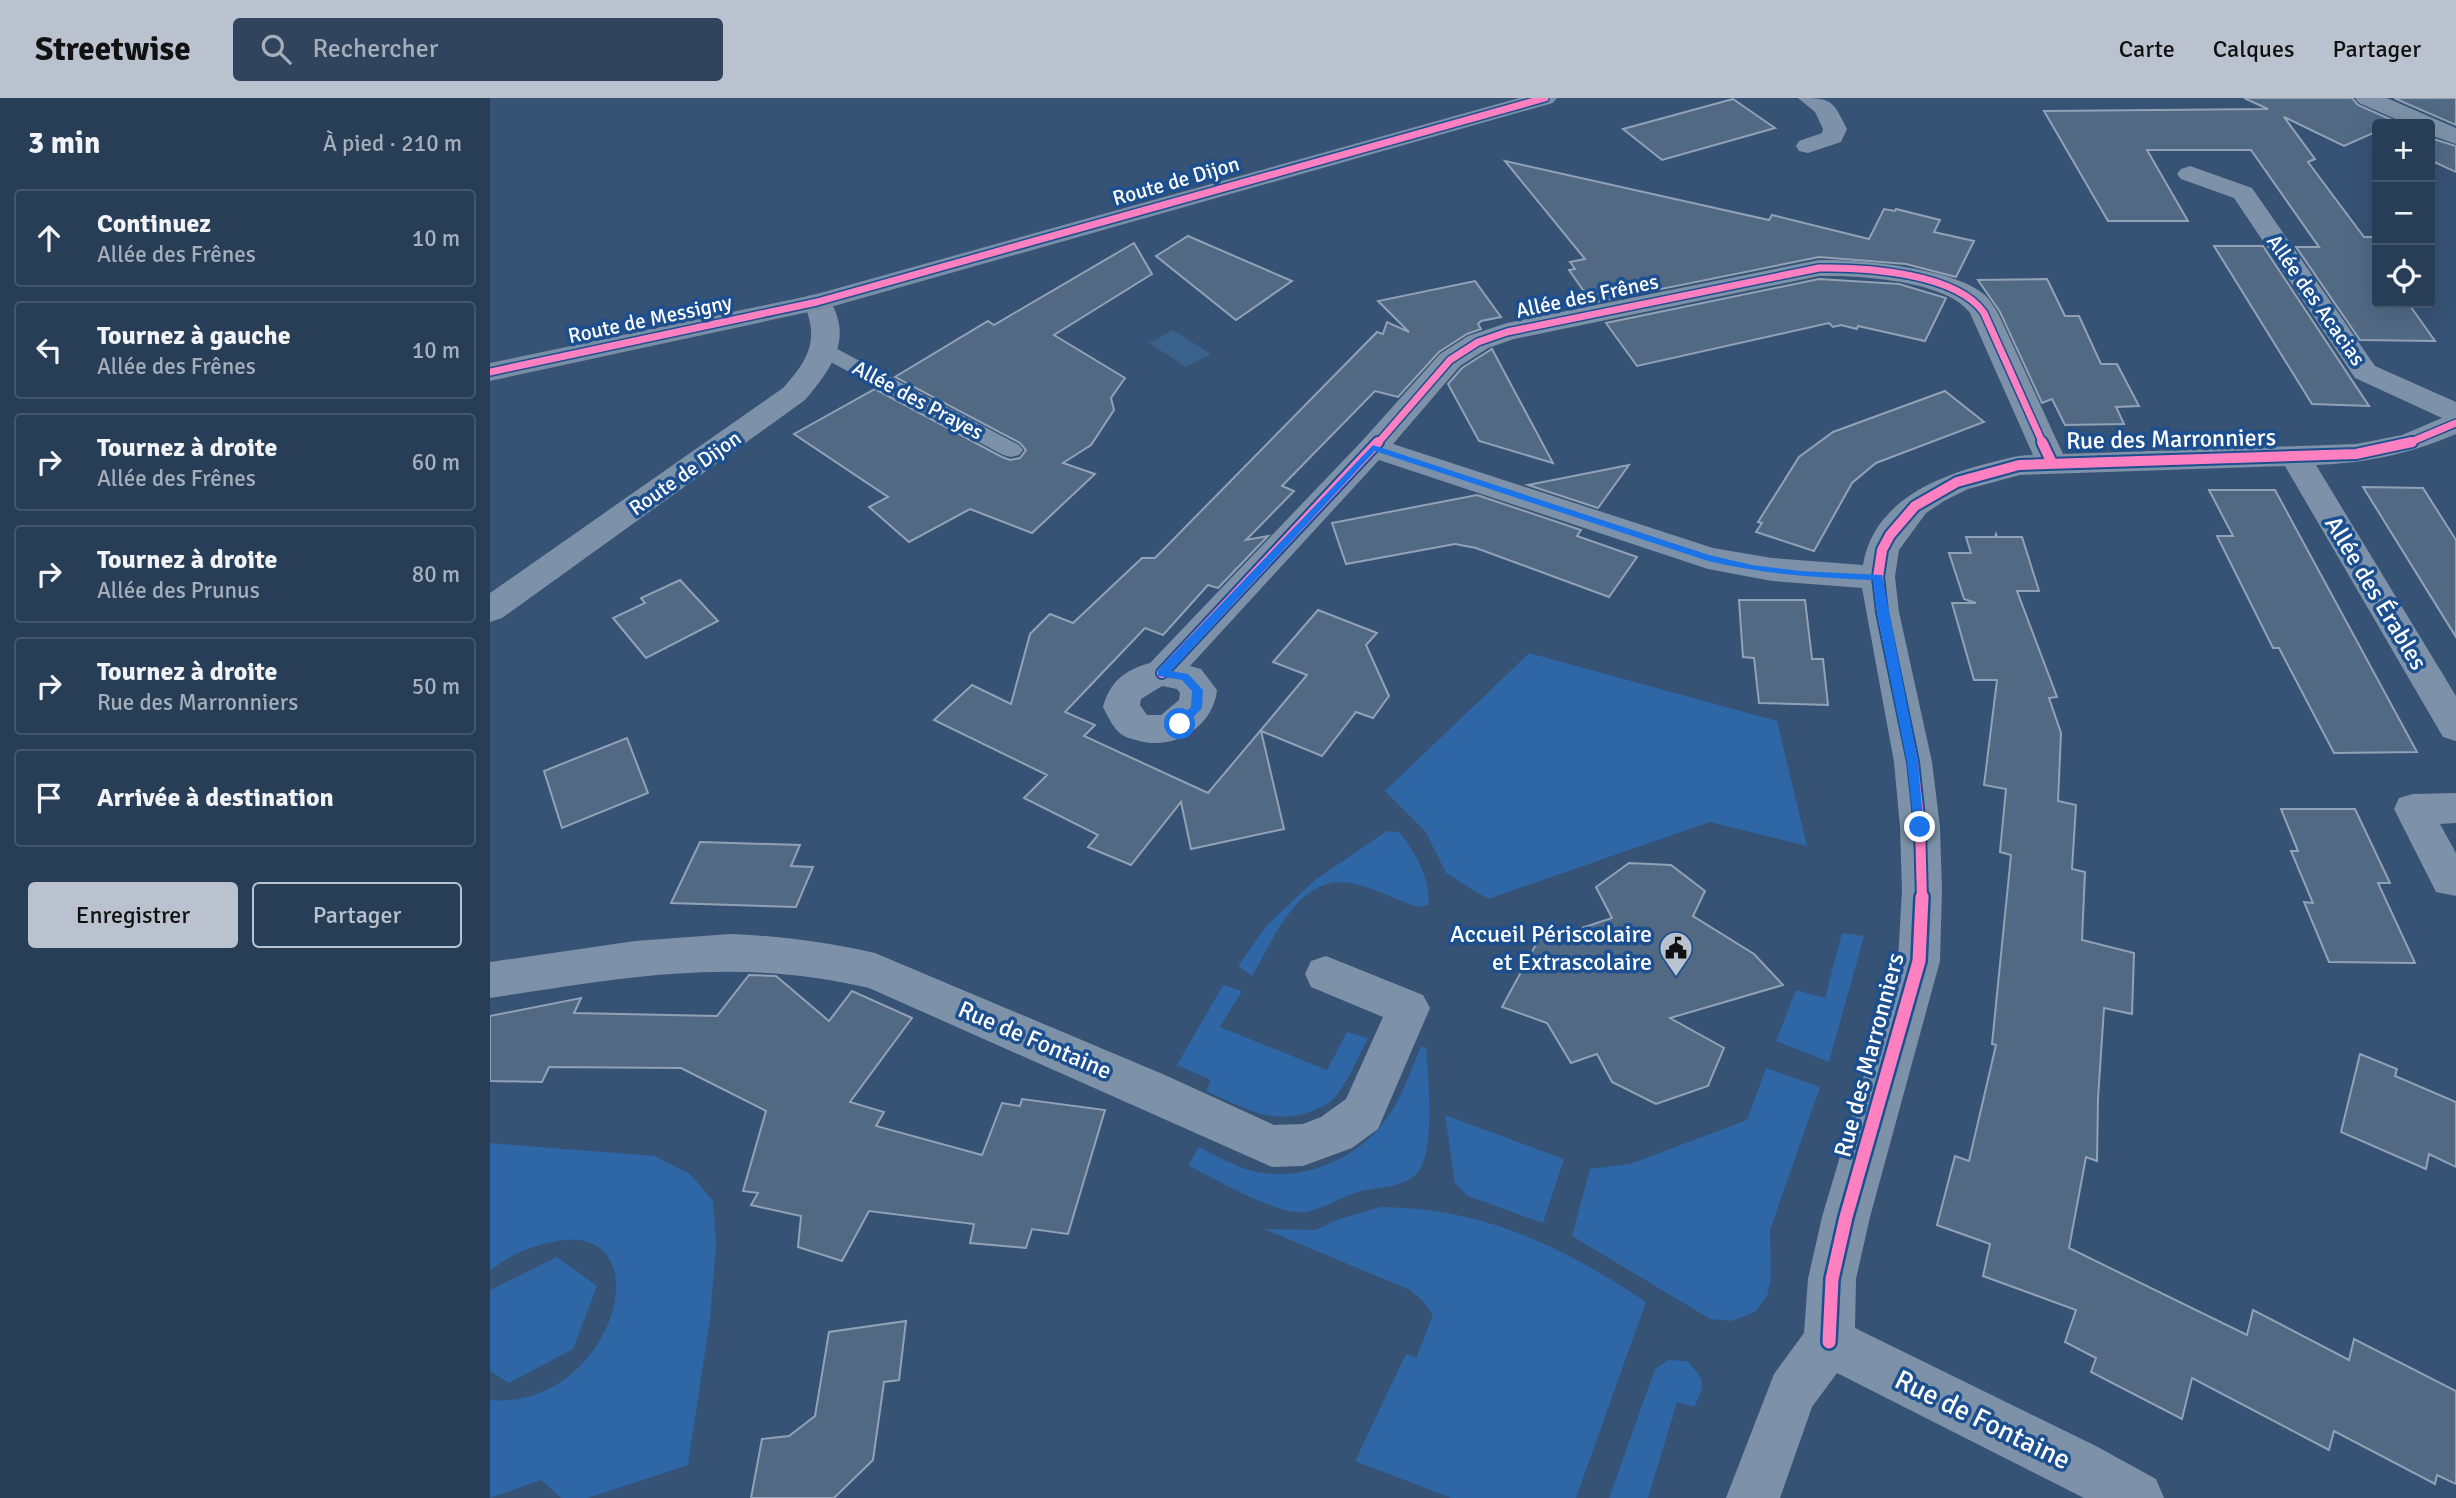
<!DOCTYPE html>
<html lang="fr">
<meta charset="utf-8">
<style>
:root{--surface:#283e57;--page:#30455d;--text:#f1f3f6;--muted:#a5aeba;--line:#44576d;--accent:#b9c2ce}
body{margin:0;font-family:Signika,sans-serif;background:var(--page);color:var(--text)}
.controls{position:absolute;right:21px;top:21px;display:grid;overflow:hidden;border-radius:7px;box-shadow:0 7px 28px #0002}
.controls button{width:63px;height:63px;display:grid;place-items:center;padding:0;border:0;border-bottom:2px solid var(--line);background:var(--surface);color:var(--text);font:35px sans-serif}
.stop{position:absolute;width:21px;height:21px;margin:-16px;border:5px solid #1a73e8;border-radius:50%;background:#fff}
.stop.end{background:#1a73e8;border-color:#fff;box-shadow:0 2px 7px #0008}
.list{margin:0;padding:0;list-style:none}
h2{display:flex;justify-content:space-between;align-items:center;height:91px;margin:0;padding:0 28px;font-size:30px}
h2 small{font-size:23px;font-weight:400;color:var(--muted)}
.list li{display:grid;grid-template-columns:46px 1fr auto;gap:21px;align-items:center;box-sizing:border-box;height:98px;margin:0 14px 14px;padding:0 14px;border:2px solid var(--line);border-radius:7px}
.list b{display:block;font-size:26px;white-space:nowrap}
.list p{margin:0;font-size:23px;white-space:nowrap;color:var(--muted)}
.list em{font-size:23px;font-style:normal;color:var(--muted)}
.actions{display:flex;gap:14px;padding:21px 28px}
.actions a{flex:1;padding:16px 0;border:2px solid var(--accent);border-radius:7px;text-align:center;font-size:24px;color:var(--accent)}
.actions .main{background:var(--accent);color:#111}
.icon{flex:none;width:38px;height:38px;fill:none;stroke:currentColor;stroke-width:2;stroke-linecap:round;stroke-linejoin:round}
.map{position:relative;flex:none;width:1966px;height:1400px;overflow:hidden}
header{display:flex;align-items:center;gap:42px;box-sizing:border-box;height:98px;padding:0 35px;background:var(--accent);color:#111}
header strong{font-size:33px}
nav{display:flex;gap:38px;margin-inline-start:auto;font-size:24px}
.search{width:490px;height:63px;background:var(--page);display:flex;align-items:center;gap:18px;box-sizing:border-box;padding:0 24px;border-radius:7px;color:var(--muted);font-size:26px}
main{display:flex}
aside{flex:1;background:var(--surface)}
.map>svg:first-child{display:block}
.green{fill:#2f66a5}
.water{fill:#3b618d}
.building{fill:#526984;stroke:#92a2b6;stroke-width:2}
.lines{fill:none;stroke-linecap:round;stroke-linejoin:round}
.service{fill:#7d92a8;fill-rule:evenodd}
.minor{fill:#7d92a8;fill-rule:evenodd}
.tertiary{fill:#7d92a8;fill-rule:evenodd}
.secondary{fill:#798da4;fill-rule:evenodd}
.cycleway-far2-casing{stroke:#1b4f8f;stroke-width:10}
.cycleway-far1-casing{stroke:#1b4f8f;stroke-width:14}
.cycleway-casing{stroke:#1b4f8f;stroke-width:18}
.cycleway-far2{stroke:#ff80c0;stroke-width:7}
.cycleway-far1{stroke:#ff80c0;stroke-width:10}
.cycleway{stroke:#ff80c0;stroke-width:13}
.route{fill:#1a73e8}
.labels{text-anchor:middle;stroke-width:7;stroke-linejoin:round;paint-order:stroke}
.far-street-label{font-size:21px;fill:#fff;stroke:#1b4f8f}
.street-label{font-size:24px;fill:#fff;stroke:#1b4f8f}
.poi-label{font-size:24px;fill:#fff;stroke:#1b4f8f;text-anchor:end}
.near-street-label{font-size:28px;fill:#fff;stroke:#1b4f8f}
</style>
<header>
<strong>Streetwise</strong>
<div class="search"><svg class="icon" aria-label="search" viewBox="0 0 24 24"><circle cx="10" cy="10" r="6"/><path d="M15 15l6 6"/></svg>Rechercher</div>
<nav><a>Carte</a><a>Calques</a><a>Partager</a></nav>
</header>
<main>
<aside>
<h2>3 min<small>À pied · 210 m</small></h2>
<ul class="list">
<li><svg class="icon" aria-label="ahead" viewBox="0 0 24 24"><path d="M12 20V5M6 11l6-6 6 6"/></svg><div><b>Continuez</b><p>Allée des Frênes</p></div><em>10 m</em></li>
<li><svg class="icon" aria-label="left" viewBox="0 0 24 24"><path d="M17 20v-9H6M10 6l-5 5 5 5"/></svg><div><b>Tournez à gauche</b><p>Allée des Frênes</p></div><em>10 m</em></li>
<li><svg class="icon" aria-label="right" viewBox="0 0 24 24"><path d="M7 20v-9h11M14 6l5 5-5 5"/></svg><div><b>Tournez à droite</b><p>Allée des Frênes</p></div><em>60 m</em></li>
<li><svg class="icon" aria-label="right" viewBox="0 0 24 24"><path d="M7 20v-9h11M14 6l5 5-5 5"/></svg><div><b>Tournez à droite</b><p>Allée des Prunus</p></div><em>80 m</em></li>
<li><svg class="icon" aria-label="right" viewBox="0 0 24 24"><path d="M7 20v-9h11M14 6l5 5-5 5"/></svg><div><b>Tournez à droite</b><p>Rue des Marronniers</p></div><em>50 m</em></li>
<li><svg class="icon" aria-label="arrive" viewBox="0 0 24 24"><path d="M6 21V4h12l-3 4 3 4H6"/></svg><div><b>Arrivée à destination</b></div></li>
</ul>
<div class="actions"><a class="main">Enregistrer</a><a>Partager</a></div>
</aside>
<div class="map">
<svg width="1966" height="1400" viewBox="0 0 1966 1400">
<rect width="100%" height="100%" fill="#365274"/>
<g class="green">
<path d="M1039 555 1287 623 1317 748 1220 724 998 801 956 775 935 733 895 693Z"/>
<path d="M897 733 909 734C924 751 942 784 938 807L927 809C906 802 883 789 861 785 808 776 784 841 762 878L748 868 777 827 825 782Z"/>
<path d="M1352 835 1374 838 1339 964 1286 943 1306 892 1335 900Z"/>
<path d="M733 887 752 893 730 929 837 972 857 934 878 940C868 959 859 982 846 998 840 1006 828 1011 819 1014 780 1028 751 1008 716 993L721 982 687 967Z"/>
<path d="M931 949H936C938 978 946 1054 927 1075 913 1090 889 1089 871 1093 852 1098 836 1110 816 1114 790 1119 723 1080 698 1067L709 1049C726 1058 744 1068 763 1073 814 1085 871 1060 899 1017 913 997 921 971 931 949Z"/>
<path d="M1276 970 1330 989 1280 1132 1281 1181 1277 1198 1266 1213 1253 1219 1240 1223 1220 1221 1082 1138 1100 1071 1140 1066 1257 1022Z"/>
<path d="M955 1017 1074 1061 1053 1125 978 1098 965 1085Z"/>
<path d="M0 1045 165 1058 200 1076 223 1103 226 1146 220 1221 198 1367 98 1400H71L51 1382 0 1400V1302C123 1312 176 1125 67 1143 42 1148 20 1156 0 1173Z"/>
<path d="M891 1109C994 1110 1072 1148 1156 1204L1086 1400H961L865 1363 916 1256 926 1260 943 1217 932 1202 920 1192 774 1131 826 1132 846 1122Z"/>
<path d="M67 1159 107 1188 83 1251 19 1285 0 1273V1192Z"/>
<path d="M1178 1262 1197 1263C1215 1281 1216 1287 1204 1309L1187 1304 1158 1400H1119L1165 1271Z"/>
</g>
<path class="water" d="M683 232 721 256 696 269 659 245Z"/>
<g class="building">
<path d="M1754 0H1862L1868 7 1911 26H1887V37L1883 35 1854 48 1794 19 1825 61 1818 64 1874 139H1887V205H1918L1945 243 1870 242 1806 149H1829L1761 52H1657L1698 123H1618L1554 13 1778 11Z"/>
<path d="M1904 0H1966V27Z"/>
<path d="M1243 1 1285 30 1172 62 1133 31Z"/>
<path d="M1940 40 1966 48V74L1940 62Z"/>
<path d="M1015 63 1279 122 1282 117 1379 141 1394 111 1405 113 1406 111 1450 122 1444 134 1484 143 1466 179 1416 166 1329 159 1102 205 1079 172 1085 171 1080 164 1095 161Z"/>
<path d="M698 138 802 183 746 222 666 158Z"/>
<path d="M644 145 662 176 564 237 635 280 621 300 624 312 601 347 573 365 605 376 542 435 480 411 419 444 379 409 398 399 304 336 385 291 512 359 520 362 530 360 536 352 530 345 405 279 498 223 504 227Z"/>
<path d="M1724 148H1773L1879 308 1822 306Z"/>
<path d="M1329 181 1409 186 1456 200 1435 243 1368 228 1367 231 1351 227 1343 229 1339 225 1147 268 1116 225Z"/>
<path d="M1557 181 1575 218H1589L1611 266H1627L1649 308 1626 309 1634 326 1575 327 1562 301 1552 305 1510 214 1488 182Z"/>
<path d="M985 183 1011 219 991 223 988 226 991 231 977 236 949 254 908 299 885 293 792 388 804 393 756 442 778 438 728 490 718 487 673 537 655 530 575 614 605 627 594 638 718 695 817 577 783 564 828 512 887 535 876 547 899 598 883 620 866 614 832 658 771 633 794 731 701 751 691 704 641 767 598 749 608 737 534 700 557 677 444 622 482 587 521 606 540 536 560 516 583 525 652 460H665L887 234 893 236 897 224 919 234 888 203Z"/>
<path d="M1002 251 1063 365 989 343 958 286 972 270Z"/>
<path d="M1455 293 1494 324 1386 365 1362 385 1324 453 1266 434 1272 425 1268 424 1309 359 1343 334Z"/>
<path d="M1139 367 1108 410 1038 387Z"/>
<path d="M1873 389 1933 390 1966 442V539Z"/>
<path d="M1719 392H1785L1927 654 1844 655 1789 550H1783L1727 438H1743Z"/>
<path d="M987 397 1091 432 1087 438 1147 459 1119 499 986 450 965 446 856 466 842 425Z"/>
<path d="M1506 436 1507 439H1532L1549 493H1527L1567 599 1559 600 1571 635 1568 703 1586 707 1582 771 1595 774 1592 842 1644 855 1642 916 1614 910 1608 1001 1607 1063 1596 1059 1579 1150 1757 1237 1763 1212 1859 1262 1864 1241 1966 1293V1386L1947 1377 1945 1386 1844 1333 1839 1352 1702 1280 1692 1321 1601 1274 1606 1260 1575 1244 1586 1212 1493 1178 1500 1146 1447 1127 1465 1058 1479 1063 1506 947 1502 946 1521 757 1510 754 1516 691 1494 687 1507 582H1484L1462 505H1486L1474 501 1459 455H1481L1476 439H1505Z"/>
<path d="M190 482 228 523 156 560 123 520 155 505 151 500Z"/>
<path d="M1249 502H1315L1322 561H1333L1338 607 1269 605 1264 560 1253 559Z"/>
<path d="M137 640 158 695 72 730 54 673Z"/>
<path d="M1791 711H1865L1900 785H1888L1925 865 1839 864 1814 804 1823 805 1801 753H1808Z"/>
<path d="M210 744 310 747 301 768 323 769 306 809 181 805Z"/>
<path d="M1139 765 1181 767 1215 793 1203 818 1264 856 1293 887 1180 920 1234 950 1218 988 1166 1006 1122 984 1107 956 1081 965 1057 925 1012 909 1050 839 1059 847 1080 834 1122 820 1106 789Z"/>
<path d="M259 877 286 878 339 923 362 893 422 920 360 1004 394 1014 386 1028 492 1057 512 1005 530 1008 532 1001 615 1012 578 1136 542 1131 536 1150 480 1145 484 1126 379 1113 352 1163 308 1149 311 1118 261 1107 268 1095 253 1093 276 1013 191 970 59 969 52 984 0 983V918L91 900 84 915 227 918Z"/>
<path d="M1870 956 1907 971 1905 978 1966 1004V1069L1939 1056 1936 1071 1851 1034Z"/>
<path d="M416 1223 409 1282 394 1284 383 1362 344 1400H261L272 1341 299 1338 325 1318 339 1234Z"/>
</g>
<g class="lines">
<path class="service" d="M334 244 529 347 533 352 529 357 521 359 513 357 326 256 323 251 326 246Z"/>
<g class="minor">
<path d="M1308 0C1342 0 1342 1 1357 31L1351 44 1318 55 1309 53 1306 48 1309 43 1332 35 1333 31 1325 14Z"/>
<path d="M1865 0H1897L1966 30V46L1940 37V26H1917L1869 5Z"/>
<path d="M1700 68 1762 90 1885 268 1966 304V336C1920 356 1876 365 1826 367L1966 598V643L1953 639 1795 368 1530 377 1478 391 1454 403 1436 415 1409 452 1405 479 1409 514 1442 664 1450 729 1452 792 1450 863 1380 1119 1366 1181 1365 1230 1606 1348 1666 1381 1674 1400H1594L1347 1275 1322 1309 1290 1400H1236L1284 1276 1314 1235 1318 1181 1332 1119 1408 863 1412 792 1410 729 1404 664 1372 490 1282 483 1218 471 889 362 700 568 711 571 727 592C723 630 682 654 646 642 642 641 634 639 631 636 623 630 617 617 613 609 620 583 635 572 660 565L872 343 950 256 978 238 1017 225 1329 162C1369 161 1465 170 1495 197 1500 202 1504 209 1508 215L1573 356 1866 346 1912 337 1952 320 1865 280 1744 100 1691 81 1687 76 1691 71ZM1329 178C1366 177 1457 182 1480 215L1543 357C1526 357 1511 362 1495 366 1442 380 1383 406 1373 467L1282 460 1223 450 903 346 970 268 998 250 1024 241ZM672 588 687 591 690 595 689 602 671 617H657L650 607 651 601Z"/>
<path d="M1966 695V725L1950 726 1966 755V798L1946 794 1904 711 1909 700 1923 696Z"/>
<path d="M240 836C290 838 336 844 385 855L675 977 784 1027 813 1026 831 1019 856 1001 893 919 821 889 815 876 821 863 836 858 933 897 940 910 888 1031 862 1050 813 1068 782 1069 379 890C243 858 134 880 0 900V864L145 843Z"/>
</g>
<path class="tertiary" d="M327 196 337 198C365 239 342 270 315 302L12 520 0 524V495L293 290C319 261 330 241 313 204L317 198Z"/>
<path class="secondary" d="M1029 0H1067L1063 5 337 210 0 283V265L323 197Z"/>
<defs>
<g id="cycleway-far2">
<path d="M0 274 327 204 1055 0"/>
<path d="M887 346 960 262 988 244 1017 234 1329 170C1374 169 1467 175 1494 215L1553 346"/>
<path d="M1916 346 1966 325"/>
</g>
<g id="cycleway-far1">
<path d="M1552 344 1562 365"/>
<path d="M672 575 888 344"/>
<path d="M1432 801 1430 729 1423 664 1392 514 1388 479 1392 452 1400 437 1425 408 1467 384 1529 367 1866 356 1922 344"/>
</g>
<path id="cycleway" d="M1339 1244 1342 1181 1356 1119 1429 863 1432 799"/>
</defs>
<use href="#cycleway-far2" class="cycleway-far2-casing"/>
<use href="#cycleway-far1" class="cycleway-far1-casing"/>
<use href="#cycleway" class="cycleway-casing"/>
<use href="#cycleway-far2" class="cycleway-far2"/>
<use href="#cycleway-far1" class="cycleway-far1"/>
<use href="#cycleway" class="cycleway"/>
</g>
<path class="route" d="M883 347 1219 457 1262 467 1310 473 1392 477 1428 664 1434 732 1430 733 1424 729 1417 664 1387 514 1383 482C1327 480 1273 476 1218 463L885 353 681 573 698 576 713 592 712 610 694 629H686V623L701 609 702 593 692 582 668 578V572Z"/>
<defs>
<symbol id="civic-pin" viewBox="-11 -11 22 30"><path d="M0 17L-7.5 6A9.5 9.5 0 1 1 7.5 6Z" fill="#b9c2ce" stroke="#1b4f8f"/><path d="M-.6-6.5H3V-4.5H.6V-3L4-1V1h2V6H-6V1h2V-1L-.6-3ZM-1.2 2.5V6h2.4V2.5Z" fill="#111"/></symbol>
</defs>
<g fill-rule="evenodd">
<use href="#civic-pin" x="1167" y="831" width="38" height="52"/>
</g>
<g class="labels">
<g class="far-street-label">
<text transform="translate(686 83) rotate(-16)" y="7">Route de Dijon</text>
<text transform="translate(1097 198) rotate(-12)" y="7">Allée des Frênes</text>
<text transform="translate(1826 202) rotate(55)" y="7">Allée des Acacias</text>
<text transform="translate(160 221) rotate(-12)" y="7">Route de Messigny</text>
<text transform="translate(428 302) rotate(28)" y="7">Allée des Prayes</text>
<text transform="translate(195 375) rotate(-35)" y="7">Route de Dijon</text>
</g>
<g class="street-label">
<text transform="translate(1681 341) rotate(-1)" y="8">Rue des Marronniers</text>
<text transform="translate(1886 495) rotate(59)" y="8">Allée des Érables</text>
<text transform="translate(545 942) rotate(23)" y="8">Rue de Fontaine</text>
<text transform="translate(1379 957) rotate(-75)" y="8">Rue des Marronniers</text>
</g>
<g class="poi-label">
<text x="1162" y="844">Accueil Périscolaire<tspan x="1162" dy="28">et Extrascolaire</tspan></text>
</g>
<g class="near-street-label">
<text transform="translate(1493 1321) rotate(26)" y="10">Rue de Fontaine</text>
</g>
</g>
</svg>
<div class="controls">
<button>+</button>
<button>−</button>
<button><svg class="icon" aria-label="locate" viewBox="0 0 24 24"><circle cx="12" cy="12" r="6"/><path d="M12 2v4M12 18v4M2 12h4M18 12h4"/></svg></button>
</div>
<div class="stop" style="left:690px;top:626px"></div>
<div class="stop end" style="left:1430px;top:729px"></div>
</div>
</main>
